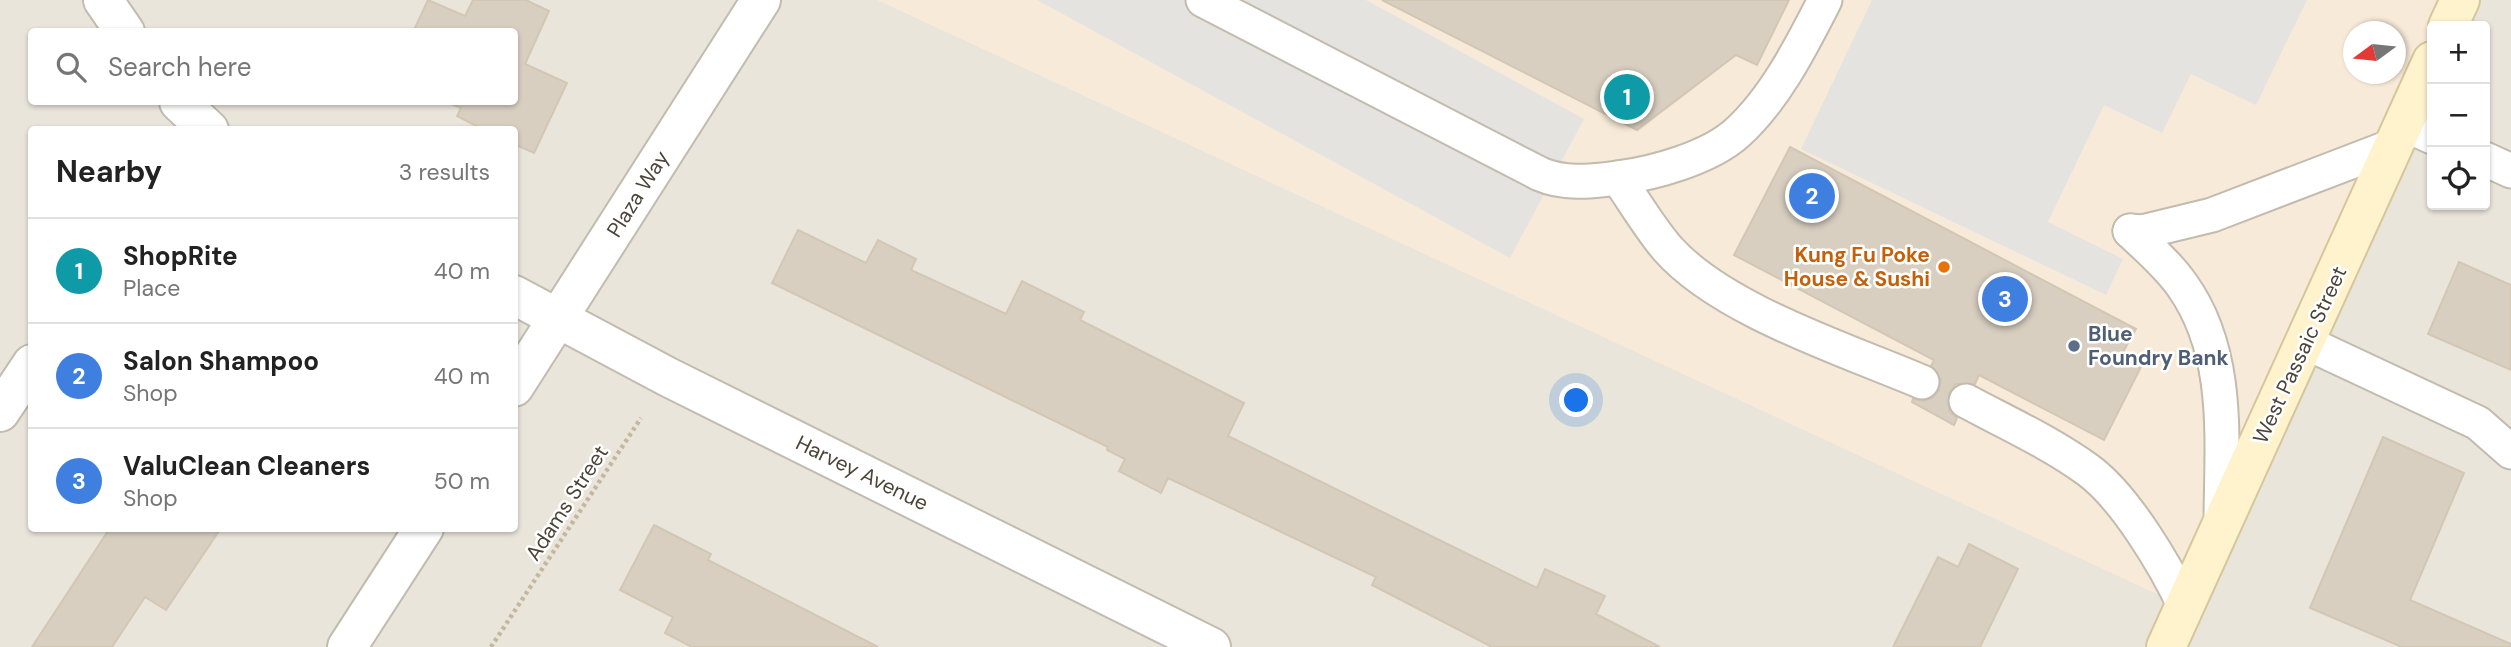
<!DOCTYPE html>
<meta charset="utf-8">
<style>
:root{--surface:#fff;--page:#f6f6f6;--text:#222;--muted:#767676;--line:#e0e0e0;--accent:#fc3f1d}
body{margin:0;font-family:"DM Sans",sans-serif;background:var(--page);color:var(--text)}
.controls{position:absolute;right:21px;top:21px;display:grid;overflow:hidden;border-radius:7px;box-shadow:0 2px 5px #0004}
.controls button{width:63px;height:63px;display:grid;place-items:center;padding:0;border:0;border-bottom:2px solid var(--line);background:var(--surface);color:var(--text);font:35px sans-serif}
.compass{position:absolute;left:2343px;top:21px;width:63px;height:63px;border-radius:50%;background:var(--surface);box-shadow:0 2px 5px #0004;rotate:255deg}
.you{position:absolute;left:1577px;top:401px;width:24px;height:24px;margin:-18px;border:5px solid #fff;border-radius:50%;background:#1a73e8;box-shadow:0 0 0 10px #1a73e833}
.badge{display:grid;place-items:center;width:46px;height:46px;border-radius:50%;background:var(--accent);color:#fff;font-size:23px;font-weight:700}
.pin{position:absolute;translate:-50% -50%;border:4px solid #fff;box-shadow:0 2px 7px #0006}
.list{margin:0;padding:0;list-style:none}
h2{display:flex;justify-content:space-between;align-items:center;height:91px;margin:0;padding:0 28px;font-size:30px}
h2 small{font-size:23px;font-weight:400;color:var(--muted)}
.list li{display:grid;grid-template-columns:46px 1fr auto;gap:21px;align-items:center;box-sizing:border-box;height:105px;padding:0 28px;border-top:2px solid var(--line)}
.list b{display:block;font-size:26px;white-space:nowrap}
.list p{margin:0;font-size:23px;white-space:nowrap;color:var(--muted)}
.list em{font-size:23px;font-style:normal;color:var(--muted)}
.icon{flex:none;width:38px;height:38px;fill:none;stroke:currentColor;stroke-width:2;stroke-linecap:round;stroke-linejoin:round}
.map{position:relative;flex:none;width:2511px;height:647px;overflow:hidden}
.search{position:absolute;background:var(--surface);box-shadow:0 2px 5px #0004;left:28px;top:28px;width:490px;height:77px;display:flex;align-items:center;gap:18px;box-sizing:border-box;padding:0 24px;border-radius:7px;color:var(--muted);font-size:26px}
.panel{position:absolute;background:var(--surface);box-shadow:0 2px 5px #0004;left:28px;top:126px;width:490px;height:406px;border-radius:7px}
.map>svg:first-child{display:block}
.residential{fill:#eae5da;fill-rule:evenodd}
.commercial{fill:#f7ead8;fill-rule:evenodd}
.parking{fill:#e5e3e0}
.building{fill:#d8cfc1;stroke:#d3c7b4;stroke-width:2}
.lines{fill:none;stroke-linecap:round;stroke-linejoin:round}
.service-casing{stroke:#c2bbae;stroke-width:37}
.minor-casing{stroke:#c2bbae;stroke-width:42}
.secondary-casing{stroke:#d6c79b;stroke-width:42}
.path{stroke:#c4b79f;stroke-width:4.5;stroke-dasharray:3.5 3.5;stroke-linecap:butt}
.service{stroke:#fff;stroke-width:33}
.minor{stroke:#fff;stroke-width:38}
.secondary{stroke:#fff3cd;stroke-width:38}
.food-dot{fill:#e8710a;stroke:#fff;stroke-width:2.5}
.service-dot{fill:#5c6f8a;stroke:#fff;stroke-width:2.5}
.labels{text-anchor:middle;stroke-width:5;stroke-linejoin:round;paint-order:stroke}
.street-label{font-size:21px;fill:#4b4439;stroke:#fff}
.food-label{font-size:21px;font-weight:bold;fill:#c56008;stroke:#fff;text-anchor:end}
.service-label{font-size:21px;font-weight:bold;fill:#4e5e75;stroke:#fff;text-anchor:start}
</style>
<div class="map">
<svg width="2511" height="647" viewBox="0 0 2511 647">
<rect width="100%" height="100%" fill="#f6f3ec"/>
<path class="residential" d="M0 0H878L2184 606 2432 61V205H2485V26H2448L2460 0H2511V647H0ZM32 32H514V102H32ZM32 130H514V528H32Z"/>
<path class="commercial" d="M878 0H2460L2432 26V61L2185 607ZM2354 32H2396V74H2354Z"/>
<g class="parking">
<path d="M1037 0H1366L1584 119 1510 258Z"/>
<path d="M1872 0H2307L2256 105 2191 74 2162 133 2104 105 2048 222 2123 259 2106 295 1801 149Z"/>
</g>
<g class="building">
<path d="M428 0 465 16 473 0H526L549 11 525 64 567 83 534 153 514 144V130H484L457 116 461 108 446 102H514V32H413Z"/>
<path d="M1382 0H1789L1757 65 1736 55 1637 130Z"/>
<path d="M1790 147 2136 329 2123 352 2143 363 2104 440 1979 375 1975 384H1956L1949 393V411L1957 418 1954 425 1912 402 1913 399 1924 401 1933 398 1939 390 1941 379 1931 366 1934 360 1734 255Z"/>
<path d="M798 230 866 263 878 240 916 259 911 270 1006 314 1022 281 1084 312 1080 320 1244 403 1228 436 1537 588 1545 569 1605 596 1596 614 1660 647H1492L1372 585 1376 577 1168 478 1161 493 1119 471 1125 459 1107 450 1108 447 772 283Z"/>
<path d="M2459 262 2511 285V370L2428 334Z"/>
<path d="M2383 437 2464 473 2410 600 2511 644V647H2402L2310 608Z"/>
<path d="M654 525 711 554 708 560 878 647H692L665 633 673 617 620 590Z"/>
<path d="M110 528H221L166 610 145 597 112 647H32Z"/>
<path d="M1969 544 2018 569 1980 647H1893L1938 557 1958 567Z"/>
</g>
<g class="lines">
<defs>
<g id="service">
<path d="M1203 0 1540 174C1565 185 1592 181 1618 178 1655 173 1709 158 1737 133 1775 99 1802 45 1825 0"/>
<path d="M2404 124 2432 137"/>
<path d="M2485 159 2511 171"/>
<path d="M1618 178C1634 201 1649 227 1667 248 1721 310 1847 350 1922 382"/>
<path d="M2130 231C2148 248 2168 265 2182 285 2232 355 2221 444 2221 525"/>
<path d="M2130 231 2142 232 2212 215 2395 145"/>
<path d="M2307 343 2478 423 2511 452"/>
<path d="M1966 401C2007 423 2051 443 2088 470 2125 497 2166 566 2185 607"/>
</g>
<g id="minor">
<path d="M103 0 125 32"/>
<path d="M179 102 209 130"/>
<path d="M514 295 668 377 1211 647"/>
<path d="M514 387 761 0"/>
<path d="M0 412 32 364"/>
<path d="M347 647 424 528"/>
</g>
<g id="secondary">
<path d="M2448 26 2460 0"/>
<path d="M2166 647 2432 61"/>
</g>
</defs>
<use href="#service" class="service-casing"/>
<use href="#minor" class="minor-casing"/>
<use href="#secondary" class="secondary-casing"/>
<path class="path" d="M491 647 641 418"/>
<use href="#service" class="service"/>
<use href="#minor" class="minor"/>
<use href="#secondary" class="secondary"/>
</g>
<circle class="food-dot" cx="1944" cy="267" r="7"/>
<circle class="service-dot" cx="2074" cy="346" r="7"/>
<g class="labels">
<g class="street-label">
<text transform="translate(638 194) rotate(-58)" y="7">Plaza Way</text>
<text transform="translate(2300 355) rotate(-65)" y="7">West Passaic Street</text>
<text transform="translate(862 473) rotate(26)" y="7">Harvey Avenue</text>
<text transform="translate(567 503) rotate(-57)" y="7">Adams Street</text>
</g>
<g class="food-label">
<text x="1930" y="262">Kung Fu Poke<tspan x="1930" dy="24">House &amp; Sushi</tspan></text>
</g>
<g class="service-label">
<text x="2088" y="341">Blue<tspan x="2088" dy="24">Foundry Bank</tspan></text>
</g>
</g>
</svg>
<div class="controls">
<button>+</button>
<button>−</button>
<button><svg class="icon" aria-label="locate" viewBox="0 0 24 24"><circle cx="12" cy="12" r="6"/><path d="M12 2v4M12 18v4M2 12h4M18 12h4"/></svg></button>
</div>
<svg class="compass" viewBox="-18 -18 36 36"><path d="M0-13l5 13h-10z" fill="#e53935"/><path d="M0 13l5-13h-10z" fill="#767676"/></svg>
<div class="you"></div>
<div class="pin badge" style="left:1627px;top:97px;background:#0f9aa8">1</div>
<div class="pin badge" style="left:1812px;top:196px;background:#3f7fe0">2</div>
<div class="pin badge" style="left:2005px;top:299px;background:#3f7fe0">3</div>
<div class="search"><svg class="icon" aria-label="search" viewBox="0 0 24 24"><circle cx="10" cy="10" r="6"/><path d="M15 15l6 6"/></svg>Search here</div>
<section class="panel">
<h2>Nearby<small>3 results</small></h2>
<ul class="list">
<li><span class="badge" style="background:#0f9aa8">1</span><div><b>ShopRite</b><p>Place</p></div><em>40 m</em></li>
<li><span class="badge" style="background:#3f7fe0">2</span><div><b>Salon Shampoo</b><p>Shop</p></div><em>40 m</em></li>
<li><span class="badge" style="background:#3f7fe0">3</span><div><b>ValuClean Cleaners</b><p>Shop</p></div><em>50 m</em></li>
</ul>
</section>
</div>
